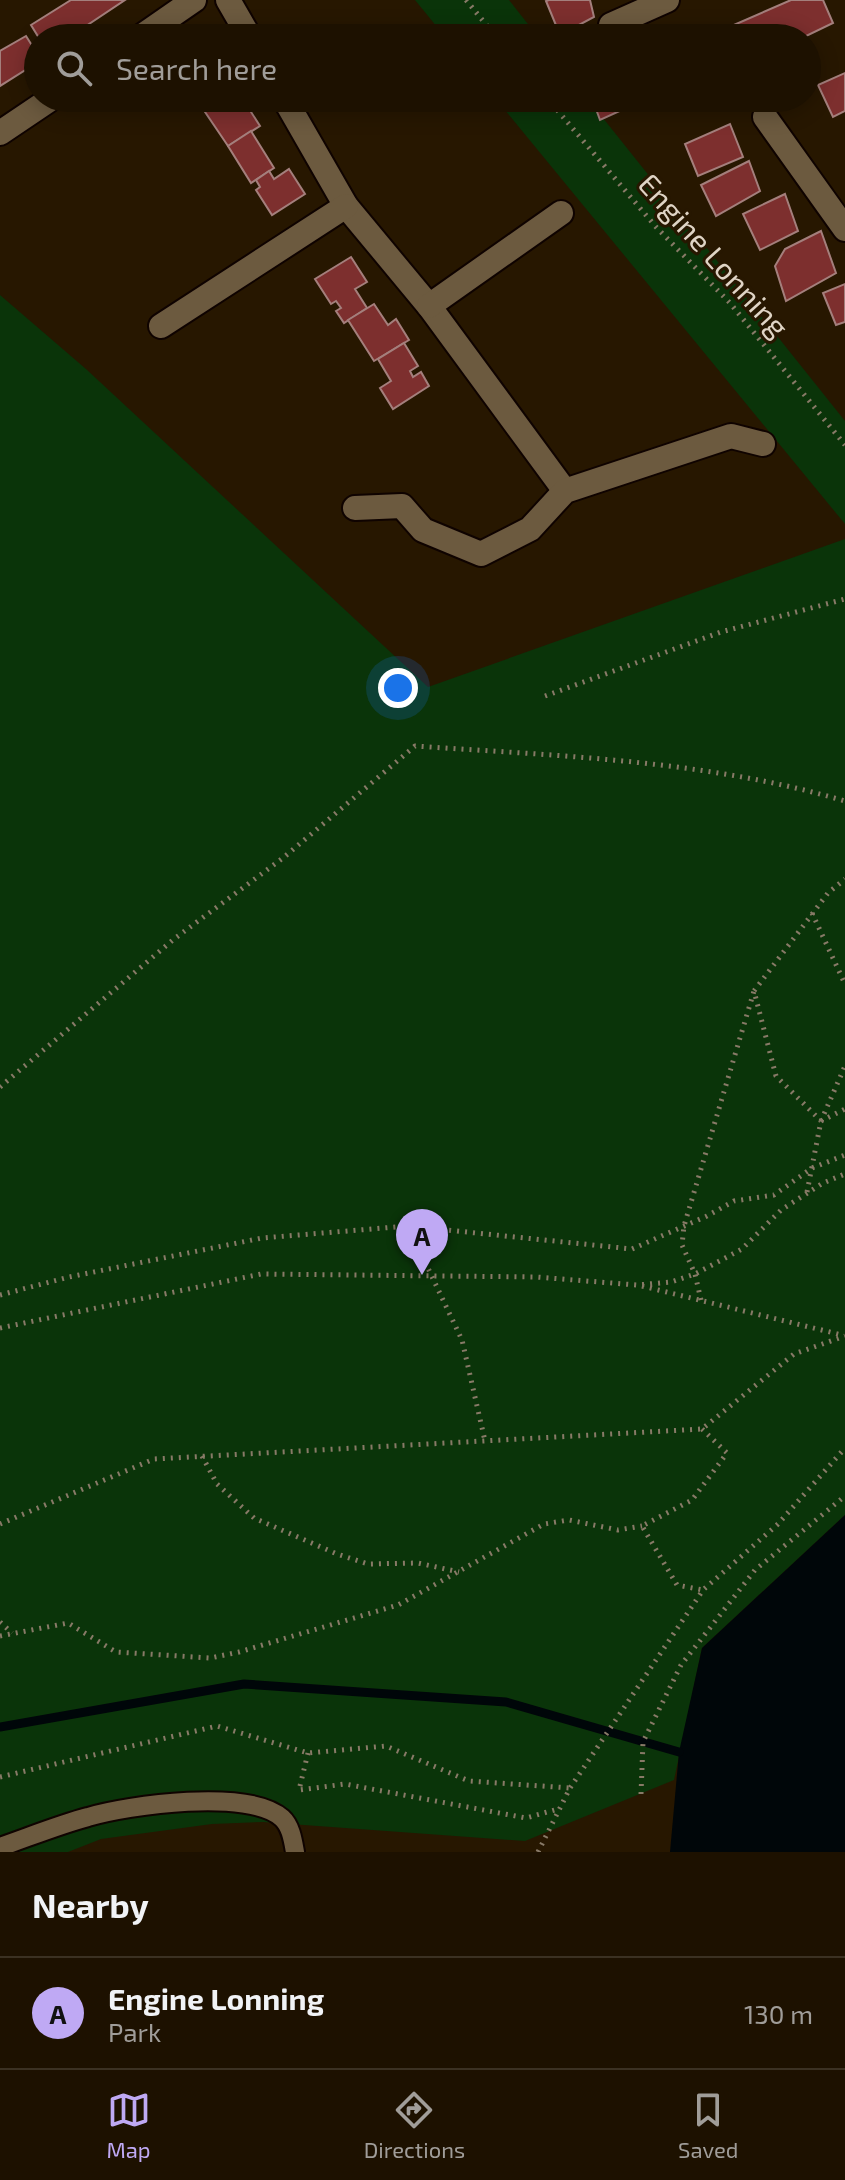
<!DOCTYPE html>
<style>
:root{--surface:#1d1100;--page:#2a1f0f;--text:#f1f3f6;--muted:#a09d99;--line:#3b3122;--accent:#bfa9f4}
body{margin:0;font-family:"Exo 2",sans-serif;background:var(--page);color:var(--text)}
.you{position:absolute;left:398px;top:688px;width:28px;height:28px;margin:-20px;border:6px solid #fff;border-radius:50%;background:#1a73e8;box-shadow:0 0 0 12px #1a73e833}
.badge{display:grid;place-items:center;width:52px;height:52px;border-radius:50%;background:var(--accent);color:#111;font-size:26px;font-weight:700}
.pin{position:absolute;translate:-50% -66px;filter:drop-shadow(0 2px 4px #0008)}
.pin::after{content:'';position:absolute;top:42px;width:28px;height:24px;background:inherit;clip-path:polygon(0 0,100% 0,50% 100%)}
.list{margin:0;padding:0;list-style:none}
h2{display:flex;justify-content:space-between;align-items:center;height:104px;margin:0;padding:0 32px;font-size:34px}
h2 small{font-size:26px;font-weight:400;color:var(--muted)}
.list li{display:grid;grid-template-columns:52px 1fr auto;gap:24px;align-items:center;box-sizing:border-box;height:112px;padding:0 32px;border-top:2px solid var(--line)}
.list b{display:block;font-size:30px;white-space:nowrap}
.list p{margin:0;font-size:26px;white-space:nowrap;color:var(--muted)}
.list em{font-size:26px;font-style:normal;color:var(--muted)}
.icon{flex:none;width:44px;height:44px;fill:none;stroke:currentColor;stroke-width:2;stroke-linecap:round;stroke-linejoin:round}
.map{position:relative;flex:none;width:845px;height:1852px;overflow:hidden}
.search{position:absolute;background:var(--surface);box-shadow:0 4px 20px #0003;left:24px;right:24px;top:24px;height:88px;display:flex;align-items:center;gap:20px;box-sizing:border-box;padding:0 28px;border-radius:44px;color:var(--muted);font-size:30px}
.sheet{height:216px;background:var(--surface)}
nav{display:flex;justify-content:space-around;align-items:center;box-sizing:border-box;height:112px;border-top:2px solid var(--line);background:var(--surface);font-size:22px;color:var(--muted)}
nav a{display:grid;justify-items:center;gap:4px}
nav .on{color:var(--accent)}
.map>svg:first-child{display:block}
.green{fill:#0a3409}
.water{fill:#000609}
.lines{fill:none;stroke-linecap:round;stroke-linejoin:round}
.stream{stroke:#000609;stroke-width:9}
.building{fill:#7d2f2e;stroke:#a47f7c;stroke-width:2}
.lane-casing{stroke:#0f0300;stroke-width:22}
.street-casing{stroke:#0f0300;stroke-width:28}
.path{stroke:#887a67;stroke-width:5;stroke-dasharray:2 6;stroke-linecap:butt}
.lane{stroke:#6c5a3f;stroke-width:18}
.street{stroke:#6c5a3f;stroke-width:24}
.labels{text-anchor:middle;stroke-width:6;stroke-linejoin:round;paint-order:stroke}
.street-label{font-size:30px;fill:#dfd4c5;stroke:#271700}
</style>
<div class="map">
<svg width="845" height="1852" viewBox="0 0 845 1852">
<rect width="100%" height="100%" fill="#271700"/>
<g class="green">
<path d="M415 0H509L539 38H446Z"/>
<path d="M495 98H587L845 421V524Z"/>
<path d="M0 295 86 369 428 687 845 539V1515L702 1648 674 1780 525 1841 263 1822 212 1824 101 1839 68 1852H0Z"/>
</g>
<path class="water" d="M845 1515V1852H670L679 1752 702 1648Z"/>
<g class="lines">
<path class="stream" d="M0 1727 244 1684 506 1702 679 1752"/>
</g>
<g class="building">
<path d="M71 0H125L68 38H39L31 25Z"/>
<path d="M549 0H590L594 17 560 35 546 1Z"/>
<path d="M791 0H823L833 23 802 38H704Z"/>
<path d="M26 36 38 55V62L0 86V51Z"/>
<path d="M845 73V111L833 117 818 85Z"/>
<path d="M207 98H229L235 107 244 101 260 126 228 146 199 103Z"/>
<path d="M592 98H630L633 105 600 120Z"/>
<path d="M730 124 743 157 698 176 685 144Z"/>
<path d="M251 131 274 168 251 183 228 146Z"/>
<path d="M749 161 760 191 716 216 701 185Z"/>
<path d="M289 169 305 194 272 215 256 190 260 187 256 180 269 171 274 179Z"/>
<path d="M785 194 798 231 760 250 743 214Z"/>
<path d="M821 231 836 273 786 301 775 266 785 249Z"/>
<path d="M351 257 367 282 355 289 367 308 344 323 336 311 341 308 336 301 331 304 315 279Z"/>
<path d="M845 284V322L836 325 823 293Z"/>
<path d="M374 304 388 325 396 319 409 340 374 361 348 320Z"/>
<path d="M404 343 418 366 410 371 413 377 421 372 429 386 393 409 380 388 391 381 378 359Z"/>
</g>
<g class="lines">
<defs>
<path id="lane" d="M0 1847C29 1837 58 1825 88 1817 128 1805 249 1788 282 1818 291 1826 293 1841 295 1852"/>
<g id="street">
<path d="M228 0 250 38"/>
<path d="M611 25 667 0"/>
<path d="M139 38 194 0"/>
<path d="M284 98 346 206 429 306 565 491"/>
<path d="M765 117 845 229"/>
<path d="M0 133 52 98"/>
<path d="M429 306 561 213"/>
<path d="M161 326 346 206"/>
<path d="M355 508 402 506 423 530 481 554 530 529 565 491 731 436 763 444"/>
</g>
</defs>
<use href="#lane" class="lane-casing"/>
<use href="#street" class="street-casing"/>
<g class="path">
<path d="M466 0 497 38"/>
<path d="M547 98 656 227 730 303 845 445"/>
<path d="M545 696 721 632 845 599"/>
<path d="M812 913 845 984"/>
<path d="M0 1087 174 939 283 858 415 746C559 756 706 760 845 801"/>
<path d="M821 1121 845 1066"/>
<path d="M821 1121 845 1109"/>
<path d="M807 1192 821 1121 776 1076 754 991 828 893 845 879"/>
<path d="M408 1226 462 1340 485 1441"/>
<path d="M642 1286 842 1335"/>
<path d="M0 1295 69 1277 262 1238 408 1226 632 1249 707 1216 734 1201 774 1195 812 1168 845 1155"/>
<path d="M701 1300 695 1274 682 1245 684 1226 754 991"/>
<path d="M0 1328 261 1274 536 1277 637 1285 671 1282 695 1274 742 1249 781 1210 823 1183 845 1174"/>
<path d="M702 1429 727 1453 692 1500 642 1526 677 1585 703 1590"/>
<path d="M202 1456 217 1484 254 1518 337 1554 368 1564 418 1563 459 1572"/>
<path d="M0 1524 154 1459 702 1429 794 1354 845 1336"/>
<path d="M0 1622 12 1633"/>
<path d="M0 1636 68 1623 116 1652 210 1658 239 1652 398 1605 544 1524 569 1520 618 1530 642 1526"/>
<path d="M308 1753 299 1790 345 1784 526 1818 558 1809"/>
<path d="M0 1777 217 1726 308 1753 386 1746 469 1781 570 1788"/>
<path d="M641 1794 643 1742 681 1665 755 1570 845 1496"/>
<path d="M538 1852 570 1788 703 1590 778 1524 845 1448"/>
</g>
<use href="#lane" class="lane"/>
<use href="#street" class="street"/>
</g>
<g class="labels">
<g class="street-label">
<text transform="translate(713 256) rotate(48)" y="10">Engine Lonning</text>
</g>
</g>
</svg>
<div class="you"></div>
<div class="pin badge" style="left:422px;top:1275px">A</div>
<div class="search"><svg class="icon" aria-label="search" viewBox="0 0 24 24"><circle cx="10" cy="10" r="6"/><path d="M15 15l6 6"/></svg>Search here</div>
</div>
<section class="sheet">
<h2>Nearby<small></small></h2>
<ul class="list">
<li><span class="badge">A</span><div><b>Engine Lonning</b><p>Park</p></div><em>130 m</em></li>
</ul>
</section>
<nav>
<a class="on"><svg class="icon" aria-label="map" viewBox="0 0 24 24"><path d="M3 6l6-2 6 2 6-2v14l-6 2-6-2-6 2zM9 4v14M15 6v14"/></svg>Map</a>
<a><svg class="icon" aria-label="directions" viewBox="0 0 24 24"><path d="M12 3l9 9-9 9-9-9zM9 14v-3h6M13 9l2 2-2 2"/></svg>Directions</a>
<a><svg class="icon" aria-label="saved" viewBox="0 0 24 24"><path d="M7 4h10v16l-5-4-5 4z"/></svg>Saved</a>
</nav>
